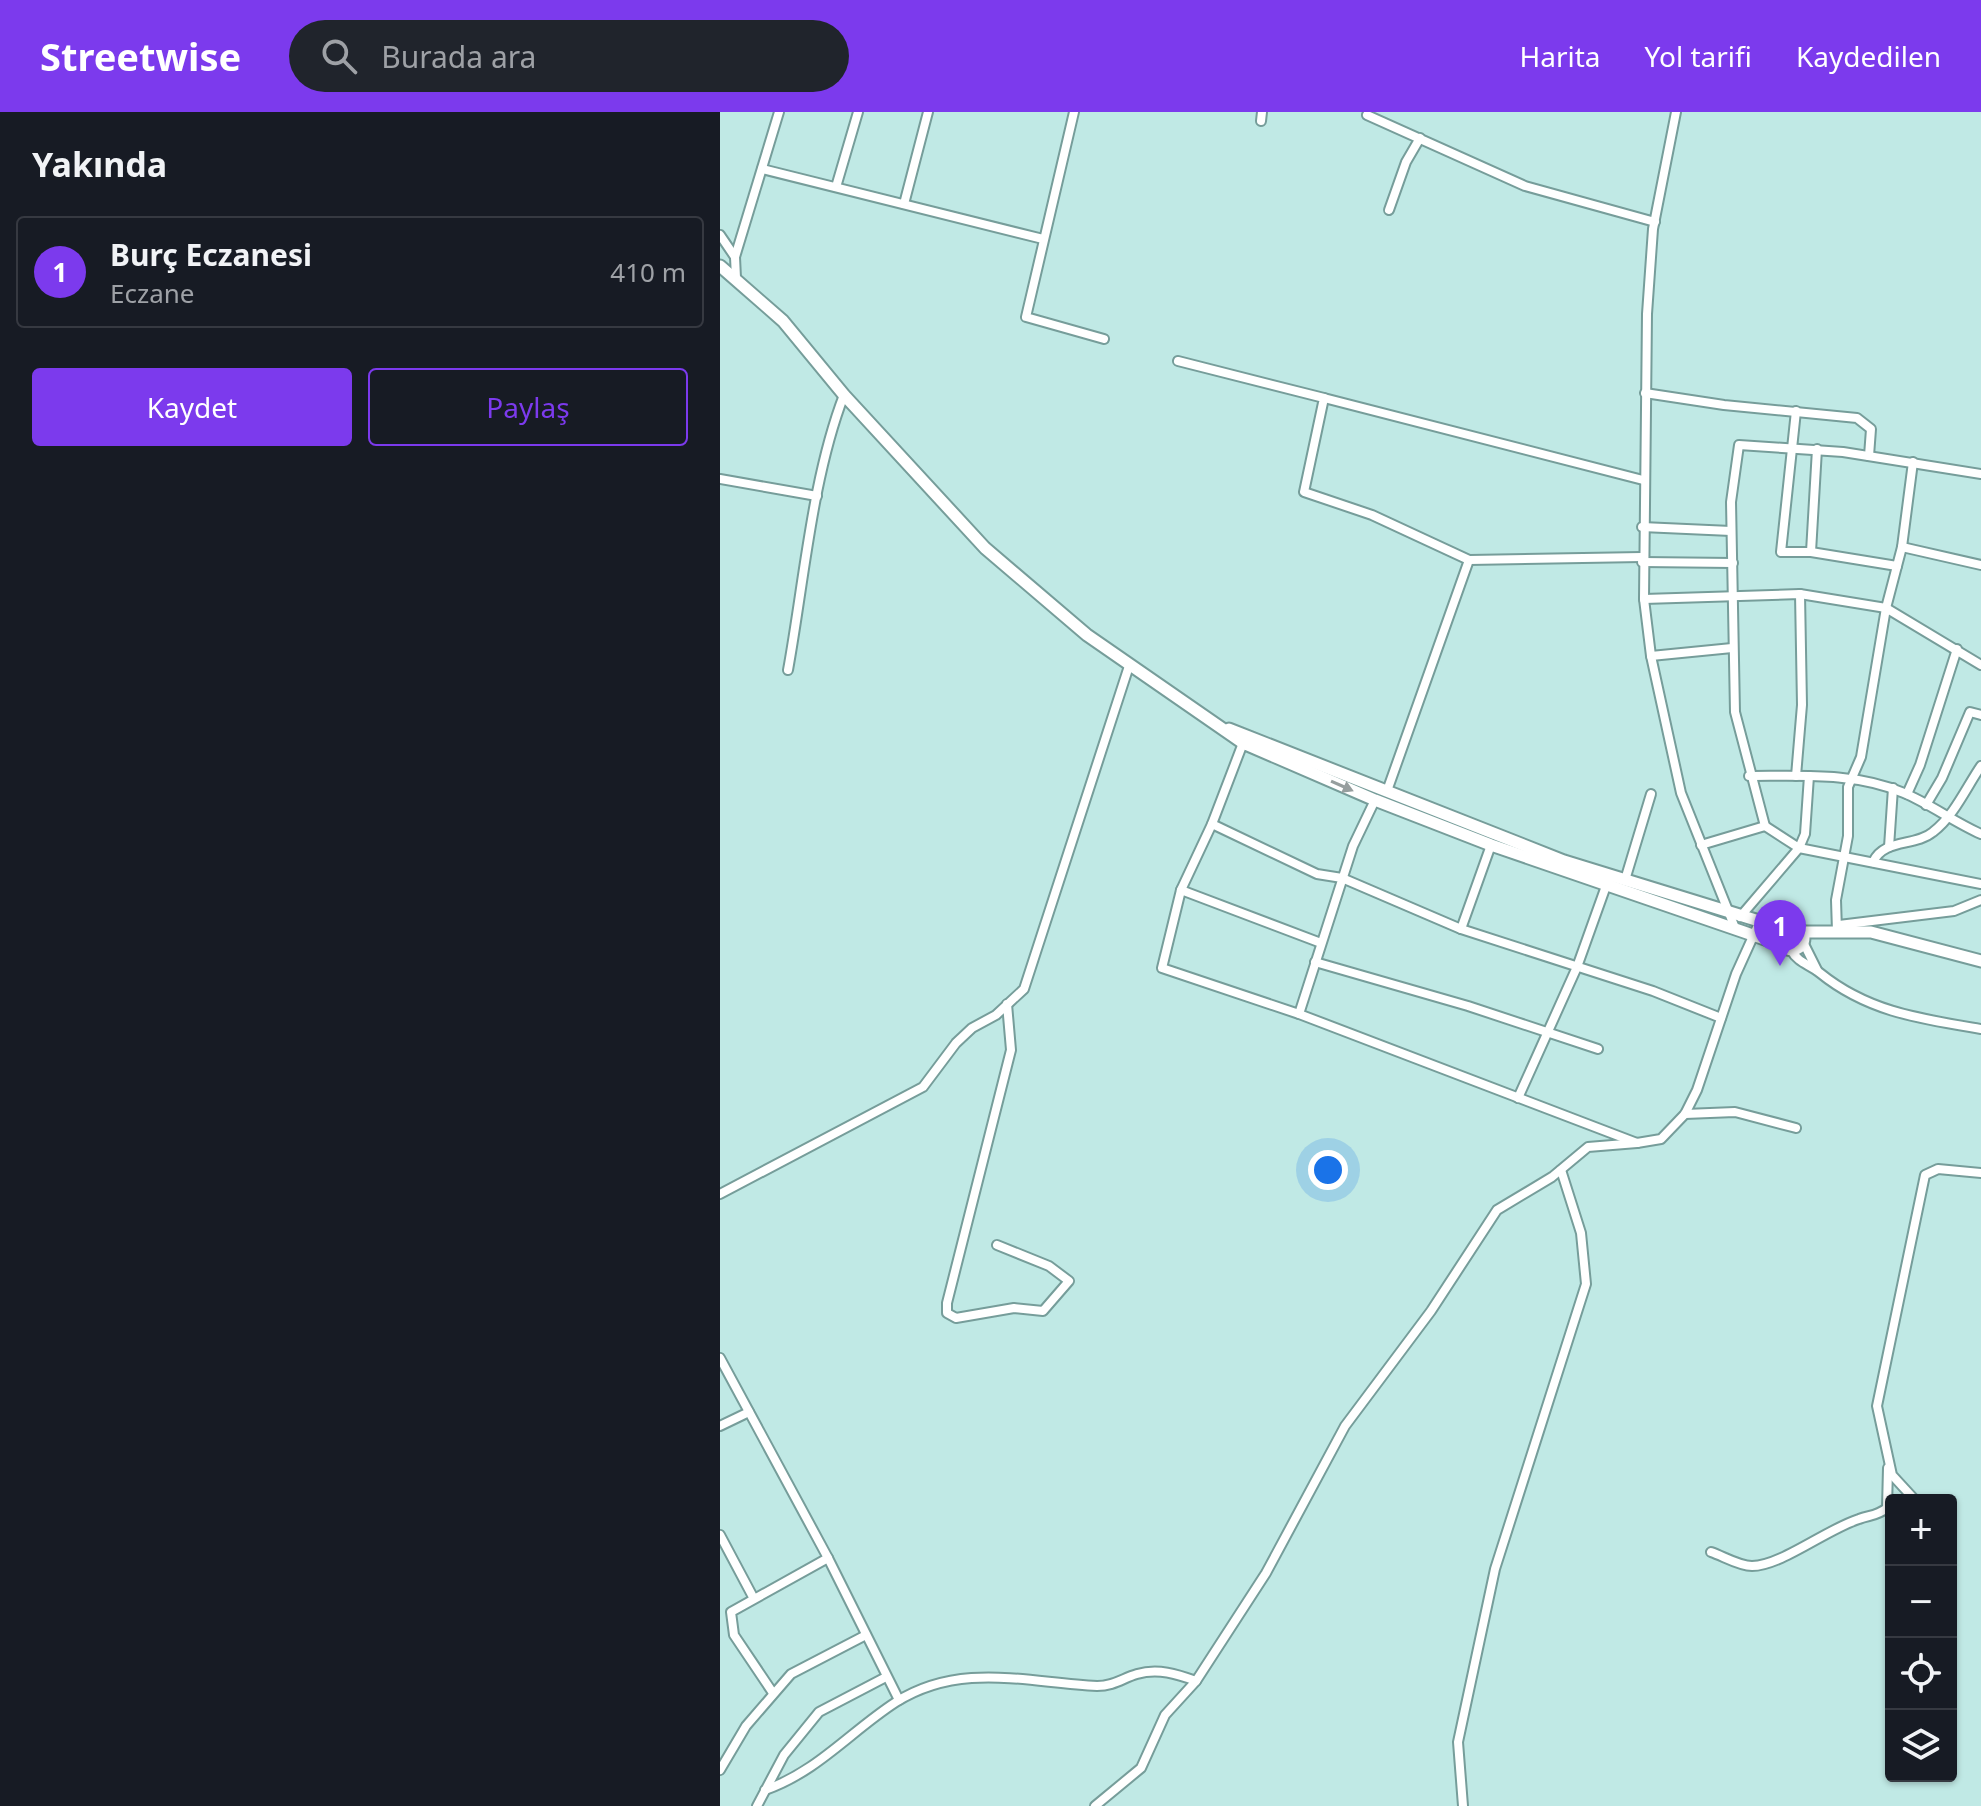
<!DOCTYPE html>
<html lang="tr">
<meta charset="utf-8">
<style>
:root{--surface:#171b24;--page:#20242c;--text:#f1f3f6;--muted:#9ea1a6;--line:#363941;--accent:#7c3aed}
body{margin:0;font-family:"Noto Sans",sans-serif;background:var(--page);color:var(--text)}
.controls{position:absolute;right:24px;bottom:24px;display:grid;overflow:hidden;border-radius:8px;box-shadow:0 2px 6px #0004}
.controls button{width:72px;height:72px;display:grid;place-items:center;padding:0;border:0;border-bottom:2px solid var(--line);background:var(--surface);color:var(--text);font:40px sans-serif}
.you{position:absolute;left:608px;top:1058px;width:28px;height:28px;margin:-20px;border:6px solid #fff;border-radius:50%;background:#1a73e8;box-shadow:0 0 0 12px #1a73e833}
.badge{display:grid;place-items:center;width:52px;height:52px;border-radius:50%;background:var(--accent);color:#fff;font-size:26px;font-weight:700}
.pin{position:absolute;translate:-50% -66px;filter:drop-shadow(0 2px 4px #0008)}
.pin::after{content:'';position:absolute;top:42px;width:28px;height:24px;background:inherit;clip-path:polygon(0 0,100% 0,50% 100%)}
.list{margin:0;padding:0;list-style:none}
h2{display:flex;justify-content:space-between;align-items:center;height:104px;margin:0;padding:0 32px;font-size:34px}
h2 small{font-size:26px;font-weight:400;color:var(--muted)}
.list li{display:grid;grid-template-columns:52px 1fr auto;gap:24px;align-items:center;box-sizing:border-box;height:112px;margin:0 16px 16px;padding:0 16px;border:2px solid var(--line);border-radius:8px}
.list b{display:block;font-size:30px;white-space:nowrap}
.list p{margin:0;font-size:26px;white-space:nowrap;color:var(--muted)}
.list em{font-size:26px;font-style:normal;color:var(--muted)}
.actions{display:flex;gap:16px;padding:24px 32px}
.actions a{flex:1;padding:18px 0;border:2px solid var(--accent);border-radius:8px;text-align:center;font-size:28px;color:var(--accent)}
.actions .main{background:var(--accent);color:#fff}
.icon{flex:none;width:44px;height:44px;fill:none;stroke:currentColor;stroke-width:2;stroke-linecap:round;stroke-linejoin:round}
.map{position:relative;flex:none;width:1261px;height:1694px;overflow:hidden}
header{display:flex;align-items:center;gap:48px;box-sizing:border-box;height:112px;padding:0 40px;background:var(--accent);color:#fff}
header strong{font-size:38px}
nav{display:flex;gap:44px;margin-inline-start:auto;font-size:28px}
.search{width:560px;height:72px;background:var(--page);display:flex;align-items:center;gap:20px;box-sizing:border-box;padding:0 28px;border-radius:44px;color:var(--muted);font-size:30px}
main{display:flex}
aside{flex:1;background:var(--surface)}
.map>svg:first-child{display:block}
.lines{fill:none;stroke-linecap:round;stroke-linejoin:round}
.minor-casing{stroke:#769d9a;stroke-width:12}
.major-casing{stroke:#769d9a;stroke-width:15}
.minor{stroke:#fff;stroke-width:8}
.major{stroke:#fff;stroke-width:11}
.oneway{fill:#969e9e}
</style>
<header>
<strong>Streetwise</strong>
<div class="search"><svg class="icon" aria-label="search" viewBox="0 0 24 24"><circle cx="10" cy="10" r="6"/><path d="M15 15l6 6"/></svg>Burada ara</div>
<nav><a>Harita</a><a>Yol tarifi</a><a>Kaydedilen</a></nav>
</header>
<main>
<aside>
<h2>Yakında<small></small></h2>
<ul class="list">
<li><span class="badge">1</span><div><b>Burç Eczanesi</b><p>Eczane</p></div><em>410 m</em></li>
</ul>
<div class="actions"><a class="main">Kaydet</a><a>Paylaş</a></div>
</aside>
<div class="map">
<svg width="1261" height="1694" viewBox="0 0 1261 1694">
<rect width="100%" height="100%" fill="#c0e9e5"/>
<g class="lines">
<defs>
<g id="minor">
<path d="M354 0 306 205 384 227"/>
<path d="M956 0 933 117 927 202 924 487 931 544 961 681 1015 816"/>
<path d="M647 3 805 74 935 110"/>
<path d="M541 9 542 0"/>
<path d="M42 57 323 127"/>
<path d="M116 75 138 0"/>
<path d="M184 92 208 0"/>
<path d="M669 98 686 50 700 26"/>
<path d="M0 123 15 145 16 166"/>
<path d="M15 145 59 0"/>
<path d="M458 249 604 286 584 380 652 403 749 448 667 679"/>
<path d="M925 281 1004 293 1137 306 1151 317 1149 344"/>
<path d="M604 286 923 368"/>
<path d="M1076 299 1061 440H1091L1177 454"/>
<path d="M0 367 97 384"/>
<path d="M922 415 1011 419"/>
<path d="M1182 435 1261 453"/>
<path d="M1091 440 1097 337"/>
<path d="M749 448 922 445"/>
<path d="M922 450 1013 451"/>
<path d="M924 487 1080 482 1166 496 1261 553"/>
<path d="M931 544 1012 536"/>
<path d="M68 558C84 470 92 366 124 283"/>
<path d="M1029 664C1080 664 1136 660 1184 681 1210 692 1234 710 1261 722"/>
<path d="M1076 664 1082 593 1080 482"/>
<path d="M1187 682 1200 653 1237 537"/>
<path d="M1206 693 1222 666 1250 600 1261 603"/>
<path d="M492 712 597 762 622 766 741 817 933 879 1001 906"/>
<path d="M1045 714 1015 600 1011 390 1019 333 1123 340 1261 362"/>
<path d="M981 733 1045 714 1079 736 1261 772"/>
<path d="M1169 735 1173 676"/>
<path d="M1153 750C1164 726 1195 735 1213 720 1234 704 1246 676 1261 654"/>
<path d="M905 768 931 682"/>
<path d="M461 778 492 712 523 631"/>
<path d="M1020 805 1079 736 1085 722 1089 664"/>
<path d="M1119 813 1234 799 1261 788"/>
<path d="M741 817 771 733"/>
<path d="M1117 819 1116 788 1128 724V675L1141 645 1166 496 1182 435 1193 350"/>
<path d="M1083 830 1097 858"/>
<path d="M601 831 461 778 442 856 579 902 917 1031 941 1027 965 1002 977 978 1016 862 1040 809"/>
<path d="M1071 838C1078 851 1089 852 1100 861 1148 900 1201 907 1261 917"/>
<path d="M595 850 748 894 878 937"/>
<path d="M579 902 633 734 655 688"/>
<path d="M798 986 857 855 886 774"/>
<path d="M965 1002 1015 1000 1076 1016"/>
<path d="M0 1082 203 975 236 931 252 916 276 903 304 877 409 554"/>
<path d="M277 1133 329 1154 349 1169 323 1199 294 1196 236 1206 227 1201V1191L291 938 287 892"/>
<path d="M0 1246 108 1446 179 1588"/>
<path d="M0 1314 29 1300"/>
<path d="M1195 1388 1172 1363 1157 1294 1205 1063 1218 1057 1261 1061"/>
<path d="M0 1423 33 1485"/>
<path d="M991 1440C1003 1444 1019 1454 1032 1454 1061 1454 1107 1417 1139 1407 1150 1403 1157 1404 1167 1396L1168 1356"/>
<path d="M53 1581 14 1523 11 1500 108 1446"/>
<path d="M0 1658 26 1614 71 1562 146 1523"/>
<path d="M45 1678C97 1660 131 1619 176 1590 241 1549 308 1571 377 1574 394 1574 403 1566 417 1562 438 1556 457 1562 476 1569L546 1461 625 1314 711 1199 777 1098 832 1065 868 1035 917 1031"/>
<path d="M37 1694 64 1643 99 1600 166 1565"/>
<path d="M375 1694 421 1656 445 1603 476 1569"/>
<path d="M743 1694 738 1630 775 1457 866 1172 861 1121 841 1058"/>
</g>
<g id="major">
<path d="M0 154 63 209 124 283 265 436 367 523 523 631 655 688 771 733 1062 833"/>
<path d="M509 617 844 749 1065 817"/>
<circle cx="1072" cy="826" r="12"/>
<path d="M1081 820H1151L1261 849"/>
</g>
</defs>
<use href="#minor" class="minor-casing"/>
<use href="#major" class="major-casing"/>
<use href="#minor" class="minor"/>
<use href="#major" class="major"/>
</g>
<defs><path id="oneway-solid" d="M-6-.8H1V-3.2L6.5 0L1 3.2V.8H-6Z" transform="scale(2)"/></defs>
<use class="oneway" href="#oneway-solid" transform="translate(622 674) rotate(24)"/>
</svg>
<div class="controls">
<button>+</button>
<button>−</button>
<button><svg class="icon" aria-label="locate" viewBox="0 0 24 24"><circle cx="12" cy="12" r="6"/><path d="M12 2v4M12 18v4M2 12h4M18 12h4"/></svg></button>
<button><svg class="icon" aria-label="layers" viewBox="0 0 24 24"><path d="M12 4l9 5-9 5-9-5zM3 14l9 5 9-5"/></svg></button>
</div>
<div class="you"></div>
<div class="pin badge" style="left:1060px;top:854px">1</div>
</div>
</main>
